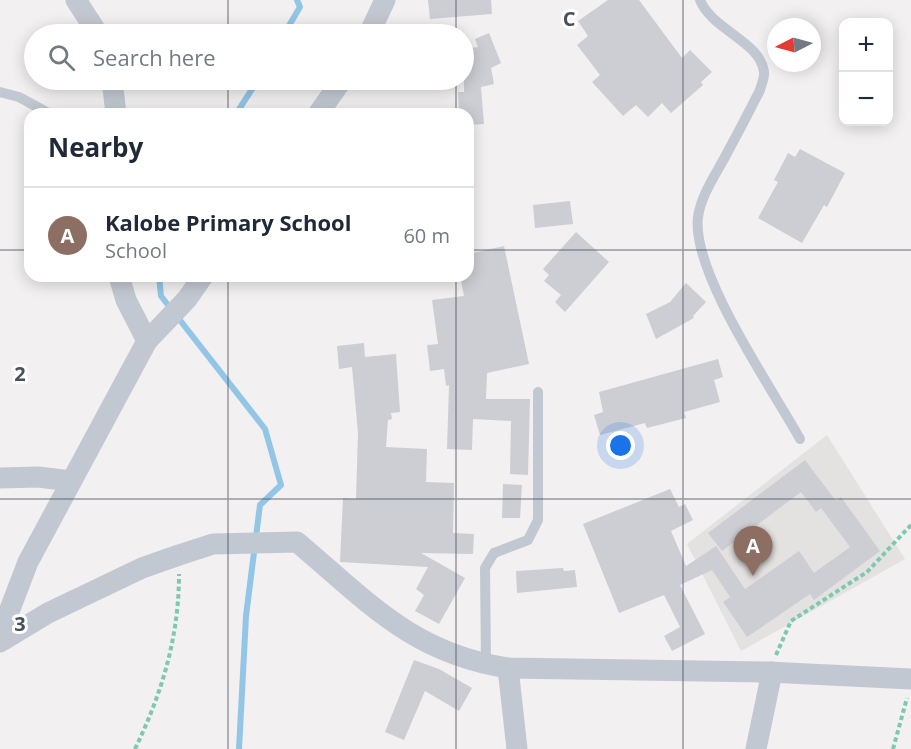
<!DOCTYPE html>
<meta charset="utf-8">
<style>
:root{--surface:#fff;--page:#f6f6f7;--text:#1f2937;--muted:#747a83;--line:#e0e1e3;--accent:#0b8043}
body{margin:0;font-family:"Open Sans",sans-serif;background:var(--page);color:var(--text)}
.controls{position:absolute;right:18px;top:18px;display:grid;overflow:hidden;border-radius:12px;box-shadow:0 3px 15px #0003}
.controls button{width:54px;height:54px;display:grid;place-items:center;padding:0;border:0;border-bottom:2px solid var(--line);background:var(--surface);color:var(--text);font:30px sans-serif}
.compass{position:absolute;left:767px;top:18px;width:54px;height:54px;border-radius:50%;background:var(--surface);box-shadow:0 3px 15px #0003;rotate:264deg}
.you{position:absolute;left:621px;top:446px;width:21px;height:21px;margin:-15px;border:4px solid #fff;border-radius:50%;background:#1a73e8;box-shadow:0 0 0 9px #1a73e833}
.badge{display:grid;place-items:center;width:39px;height:39px;border-radius:50%;background:var(--accent);color:#fff;font-size:20px;font-weight:700}
.pin{position:absolute;translate:-50% -50px;filter:drop-shadow(0 2px 3px #0008)}
.pin::after{content:'';position:absolute;top:32px;width:21px;height:18px;background:inherit;clip-path:polygon(0 0,100% 0,50% 100%)}
.list{margin:0;padding:0;list-style:none}
h2{display:flex;justify-content:space-between;align-items:center;height:78px;margin:0;padding:0 24px;font-size:26px}
h2 small{font-size:20px;font-weight:400;color:var(--muted)}
.list li{display:grid;grid-template-columns:39px 1fr auto;gap:18px;align-items:center;box-sizing:border-box;height:96px;padding:0 24px;border-top:2px solid var(--line)}
.list b{display:block;font-size:22px;white-space:nowrap}
.list p{margin:0;font-size:20px;white-space:nowrap;color:var(--muted)}
.list em{font-size:20px;font-style:normal;color:var(--muted)}
.icon{flex:none;width:33px;height:33px;fill:none;stroke:currentColor;stroke-width:2;stroke-linecap:round;stroke-linejoin:round}
.map{position:relative;flex:none;width:911px;height:749px;overflow:hidden}
.search{position:absolute;background:var(--surface);box-shadow:0 3px 15px #0003;left:24px;top:24px;width:450px;height:66px;display:flex;align-items:center;gap:15px;box-sizing:border-box;padding:0 21px;border-radius:33px;color:var(--muted);font-size:22px}
.panel{position:absolute;background:var(--surface);box-shadow:0 3px 15px #0003;left:24px;top:108px;width:450px;height:174px;border-radius:18px}
.map>svg:first-child{display:block}
.education{fill:#e3e2e1}
.lines{fill:none;stroke-linecap:round;stroke-linejoin:round}
.stream{stroke:#92c5e6;stroke-width:6}
.building{fill:#cdced4}
.path{stroke:#7cc8b0;stroke-width:4;stroke-dasharray:4.5 3;stroke-linecap:butt}
.service{stroke:#c2c8d1;stroke-width:10}
.minor{stroke:#c2c8d1;stroke-width:21}
.grid{fill:none;stroke:#49505c;stroke-width:1.5;stroke-opacity:0.55}
.grid-label{font-size:20px;text-anchor:middle;font-weight:bold;fill:#49505c;stroke:#fff;stroke-width:6;stroke-linejoin:round;paint-order:stroke}
</style>
<div class="map">
<svg width="911" height="749" viewBox="0 0 911 749">
<rect width="100%" height="100%" fill="#f2f0f0"/>
<path class="education" d="M827 435 905 559 741 651 687 544Z"/>
<g class="lines">
<g class="stream">
<path d="M284 34 300 7 297 0"/>
<path d="M236 114 258 80"/>
<path d="M159 276 161 296 265 429 281 485 260 505 246 616 239 749"/>
</g>
</g>
<g class="building">
<path d="M428 0H491L492 14 430 19Z"/>
<path d="M608 0H639L682 58 690 50 712 72 701 82 703 85 671 113 662 103 648 117 636 105 623 116 592 82 600 75 577 45 588 36 578 21Z"/>
<path d="M489 33 501 63 491 68 494 84 481 87 484 124 468 125V114H459L458 92H464V49L478 47 475 39Z"/>
<path d="M800 149 845 173 827 207 824 205 802 243 758 218 778 182 774 180 788 153 795 157Z"/>
<path d="M570 201 573 224 535 228 533 205Z"/>
<path d="M576 232 609 262 565 312 555 302 561 295 544 281 549 275 543 269Z"/>
<path d="M504 246 529 364 487 373 486 399H530L528 475 510 474 511 421 473 419 472 450 447 449 449 385 446 386 444 369 430 371 427 345 438 344 432 300 464 296 460 276H468V254Z"/>
<path d="M686 283 706 302 693 316 694 318 656 339 646 314 670 302Z"/>
<path d="M364 343 365 357 396 354 400 412 391 413 392 419 388 420 386 447 427 449 426 482 454 483 453 533 474 534 473 554 421 553 465 578 439 624 415 611 424 595 416 589 428 567 340 562 343 498 356 499 358 433 352 367 339 369 337 346Z"/>
<path d="M718 359 723 377 714 380 720 402 684 412 686 418 647 428 645 423 600 435 594 415 603 412 599 392Z"/>
<path d="M805 460 836 501 841 497 880 551 814 600 810 594 747 637 723 602 730 597 712 570 680 585 705 634 672 651 664 636 680 627 664 595 619 613 583 524 670 489 679 507 685 504 693 520 671 531 686 566 716 546 745 589 799 551 814 573 850 547 821 508 816 512 801 492 722 551 708 533Z"/>
<path d="M503 484 522 485 520 518H502Z"/>
<path d="M563 568 564 571 575 570 577 587 517 593 516 571Z"/>
<path d="M414 660 439 669 472 688 459 711 425 691 404 740 385 732Z"/>
</g>
<g class="lines">
<g class="path">
<path d="M776 655 791 621 867 572 911 525"/>
<path d="M135 749C162 693 179 637 179 574"/>
<path d="M893 749 907 698"/>
</g>
<g class="service">
<path d="M700 0C712 30 760 41 764 72 765 77 761 85 760 90 749 112 738 133 726 155 716 174 701 195 698 217 691 272 772 388 800 439"/>
<path d="M0 92 19 97 50 114"/>
<path d="M486 665 485 568 494 553 528 540 538 520V392"/>
</g>
<g class="minor">
<path d="M76 0 98 34"/>
<path d="M369 34 385 0"/>
<path d="M112 80 116 114"/>
<path d="M318 114 342 80"/>
<path d="M119 276 126 300 147 341"/>
<path d="M0 478 38 477 71 481"/>
<path d="M0 635 28 562 147 341 187 299 203 276"/>
<path d="M0 642 48 613 142 568 179 555 213 544 297 542C368 602 412 653 508 668L768 672 911 679"/>
<path d="M508 668 517 749"/>
<path d="M756 749 772 672"/>
</g>
</g>
<path class="grid" d="M228 0V34M456 0V34M683 0V749M228 80V114M456 80V114M0 250H30M468 250H911M228 276V749M456 276V749M0 499H911"/>
<g class="grid-label">
<text x="569" y="26">C</text>
<text x="20" y="381">2</text>
<text x="20" y="631">3</text>
</g>
</svg>
<div class="controls">
<button>+</button>
<button>−</button>
</div>
<svg class="compass" viewBox="-18 -18 36 36"><path d="M0-13l5 13h-10z" fill="#e53935"/><path d="M0 13l5-13h-10z" fill="#747a83"/></svg>
<div class="you"></div>
<div class="pin badge" style="left:753px;top:576px;background:#8d6e63">A</div>
<div class="search"><svg class="icon" aria-label="search" viewBox="0 0 24 24"><circle cx="10" cy="10" r="6"/><path d="M15 15l6 6"/></svg>Search here</div>
<section class="panel">
<h2>Nearby<small></small></h2>
<ul class="list">
<li><span class="badge" style="background:#8d6e63">A</span><div><b>Kalobe Primary School</b><p>School</p></div><em>60 m</em></li>
</ul>
</section>
</div>
